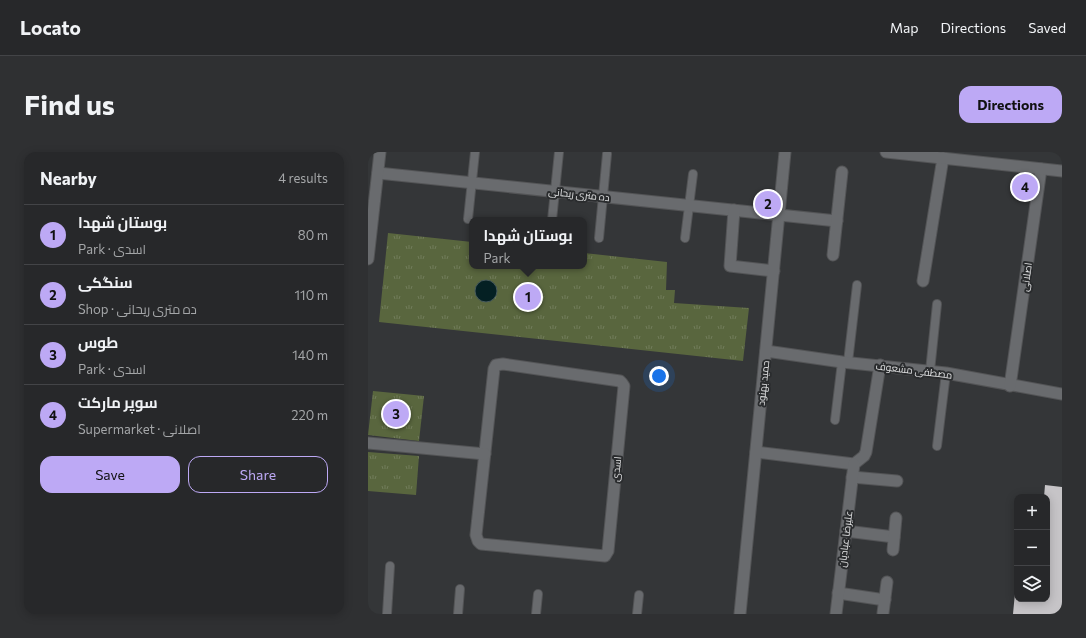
<!DOCTYPE html>
<meta charset="utf-8">
<style>
:root{--surface:#27282a;--page:#2f3032;--text:#f1f3f6;--muted:#a4a6a8;--line:#434447;--accent:#bda9f5}
body{margin:0;font-family:Commissioner,Cairo,sans-serif;background:var(--page);color:var(--text)}
.controls{position:absolute;right:12px;bottom:12px;display:grid;overflow:hidden;border-radius:8px;box-shadow:0 2px 10px #0003}
.controls button{width:36px;height:36px;display:grid;place-items:center;padding:0;border:0;border-bottom:1px solid var(--line);background:var(--surface);color:var(--text);font:20px sans-serif}
.you{position:absolute;left:291px;top:224px;width:14px;height:14px;margin:-10px;border:3px solid #fff;border-radius:50%;background:#1a73e8;box-shadow:0 0 0 6px #1a73e833}
.badge{display:grid;place-items:center;width:26px;height:26px;border-radius:50%;background:var(--accent);color:#111;font-size:13px;font-weight:700}
.pin{position:absolute;translate:-50% -50%;border:2px solid #fff;box-shadow:0 1px 4px #0006}
.popup{position:absolute;left:101px;top:65px;width:118px;height:52px;box-sizing:border-box;display:grid;place-content:center;border-radius:8px;background:var(--surface);filter:drop-shadow(0 1px 3px #0005);font-size:13px;white-space:nowrap;color:var(--muted)}
.popup b{font-size:15px;color:var(--text)}
.popup::after{content:'';position:absolute;left:50%;top:100%;margin-left:-8px;border:8px solid transparent;border-top-color:var(--surface)}
.list{margin:0;padding:0;list-style:none}
h2{display:flex;justify-content:space-between;align-items:center;height:52px;margin:0;padding:0 16px;font-size:17px}
h2 small{font-size:13px;font-weight:400;color:var(--muted)}
.list li{display:grid;grid-template-columns:26px 1fr auto;gap:12px;align-items:center;box-sizing:border-box;height:60px;padding:0 16px;border-top:1px solid var(--line)}
.list b{display:block;font-size:15px;white-space:nowrap}
.list p{margin:0;font-size:13px;white-space:nowrap;color:var(--muted)}
.list em{font-size:13px;font-style:normal;color:var(--muted)}
.actions{display:flex;gap:8px;padding:12px 16px}
.actions a{flex:1;padding:9px 0;border:1px solid var(--accent);border-radius:12px;text-align:center;font-size:14px;color:var(--accent)}
.actions .main{background:var(--accent);color:#111}
.icon{flex:none;width:22px;height:22px;fill:none;stroke:currentColor;stroke-width:2;stroke-linecap:round;stroke-linejoin:round}
.map{position:relative;flex:none;width:694px;height:462px;overflow:hidden;border-radius:12px}
header{display:flex;align-items:center;gap:24px;box-sizing:border-box;height:56px;padding:0 20px;background:var(--surface);border-bottom:1px solid var(--line)}
header strong{font-size:19px}
nav{display:flex;gap:22px;margin-inline-start:auto;font-size:14px}
.intro{display:flex;align-items:center;justify-content:space-between;box-sizing:border-box;height:96px;padding:0 24px}
h1{margin:0;font-size:28px}
.button{padding:10px 18px;border-radius:12px;background:var(--accent);color:#111;font-size:14px;font-weight:700}
main{display:flex;gap:24px;padding:0 24px}
aside{flex:1;background:var(--surface);border-radius:12px;box-shadow:0 2px 10px #0003}
.map>svg:first-child{display:block}
.grass{fill:url(#grass-tufts)}
.water{fill:#042023;stroke:#475a5d}
.building{fill:#c6c4c7}
.lines{fill:none;stroke-linecap:round;stroke-linejoin:round}
.service-casing{stroke:#535456;stroke-width:10}
.minor-casing{stroke:#535456;stroke-width:13}
.tertiary-casing{stroke:#535456;stroke-width:13}
.service{stroke:#696b6e;stroke-width:8}
.minor{stroke:#696b6e;stroke-width:11}
.tertiary{stroke:#696b6e;stroke-width:11}
.labels{text-anchor:middle;stroke-width:4;stroke-linejoin:round;paint-order:stroke}
.street-label{font-size:10px;fill:#e2e3e4;stroke:#2a2c2e}
</style>
<header>
<strong>Locato</strong>
<nav><a>Map</a><a>Directions</a><a>Saved</a></nav>
</header>
<div class="intro"><h1>Find us</h1><a class="button">Directions</a></div>
<main>
<aside>
<h2>Nearby<small>4 results</small></h2>
<ul class="list">
<li><span class="badge">1</span><div><b>بوستان شهدا</b><p>Park · اسدی</p></div><em>80 m</em></li>
<li><span class="badge">2</span><div><b>سنگکی</b><p>Shop · ده متری ریحانی</p></div><em>110 m</em></li>
<li><span class="badge">3</span><div><b>طوس</b><p>Park · اسدی</p></div><em>140 m</em></li>
<li><span class="badge">4</span><div><b>سوپر مارکت</b><p>Supermarket · اصلانی</p></div><em>220 m</em></li>
</ul>
<div class="actions"><a class="main">Save</a><a>Share</a></div>
</aside>
<div class="map">
<svg width="694" height="462" viewBox="0 0 694 462">
<defs>
<pattern id="grass-tufts" width="24" height="20" patternUnits="userSpaceOnUse"><rect width="24" height="20" fill="#59663e"/><path d="M3 7l-1-3M5 7V3M7 7l1-3M15 17l-1-3M17 17v-4M19 17l1-3" fill="none" stroke="#717c5a"/></pattern>
</defs>
<rect width="100%" height="100%" fill="#343638"/>
<g class="grass">
<path d="M20 81 104 90V114H216V101L299 110 298 138H307L306 151 381 156 375 209 11 170Z"/>
<path d="M5 239 56 244 51 289 0 283Z"/>
<path d="M0 300 51 304 48 343 0 339Z"/>
</g>
<circle class="water" cx="118" cy="139" r="11"/>
<path class="building" d="M677 333 694 335V462H645L648 430H649V447H679V345H676Z"/>
<g class="lines">
<defs>
<g id="service">
<path d="M100 67 107 0"/>
<path d="M184 68 191 0"/>
<path d="M231 86 239 2"/>
<path d="M317 86 325 22"/>
<path d="M480 210 489 133"/>
<path d="M562 219 569 152"/>
<path d="M467 268 474 210"/>
<path d="M569 294 578 221"/>
<path d="M19 462 22 414"/>
<path d="M90 462 92 437"/>
<path d="M168 462 170 442"/>
<path d="M269 462 271 443"/>
</g>
<g id="minor">
<path d="M10 21 469 69"/>
<path d="M366 58 362 114 406 119"/>
<path d="M465 103 474 20"/>
<path d="M555 129 575 6"/>
<path d="M398 199 474 210 578 221 694 242"/>
<path d="M135 212 252 229 254 231 256 234 240 399 237 404 113 392 110 389 108 383 126 217 128 213Z"/>
<path d="M642 234 673 17"/>
<path d="M0 291 117 302"/>
<path d="M388 300 486 312"/>
<path d="M486 312 496 304 498 300 512 213"/>
<path d="M484 325 529 329"/>
<path d="M478 379 526 385"/>
<path d="M525 398 528 366"/>
<path d="M470 441 517 448"/>
<path d="M515 461 519 430"/>
<path d="M468 462 486 312"/>
</g>
<g id="tertiary">
<path d="M518 0 694 19"/>
<path d="M0 107 12 0"/>
<path d="M372 462 417 0"/>
</g>
</defs>
<use href="#service" class="service-casing"/>
<use href="#minor" class="minor-casing"/>
<use href="#tertiary" class="tertiary-casing"/>
<use href="#service" class="service"/>
<use href="#minor" class="minor"/>
<use href="#tertiary" class="tertiary"/>
</g>
<g class="labels">
<g class="street-label">
<text transform="translate(211 42) rotate(6)" y="4">ده متری ریحانی</text>
<text transform="translate(658 125) rotate(-82)" y="4">اصلانی</text>
<text transform="translate(546 218) rotate(7)" y="4">مصطفی مشعوف</text>
<text transform="translate(395 231) rotate(-84)" y="4">حمید بهنود</text>
<text transform="translate(248 317) rotate(-84)" y="4">اسدی</text>
<text transform="translate(477 387) rotate(-83)" y="4">علیرضا عبادیان</text>
</g>
</g>
</svg>
<div class="controls">
<button>+</button>
<button>−</button>
<button><svg class="icon" aria-label="layers" viewBox="0 0 24 24"><path d="M12 4l9 5-9 5-9-5zM3 14l9 5 9-5"/></svg></button>
</div>
<div class="you"></div>
<div class="pin badge" style="left:160px;top:145px">1</div>
<div class="popup"><b>بوستان شهدا</b>Park</div>
<div class="pin badge" style="left:400px;top:52px">2</div>
<div class="pin badge" style="left:28px;top:262px">3</div>
<div class="pin badge" style="left:657px;top:35px">4</div>
</div>
</main>
